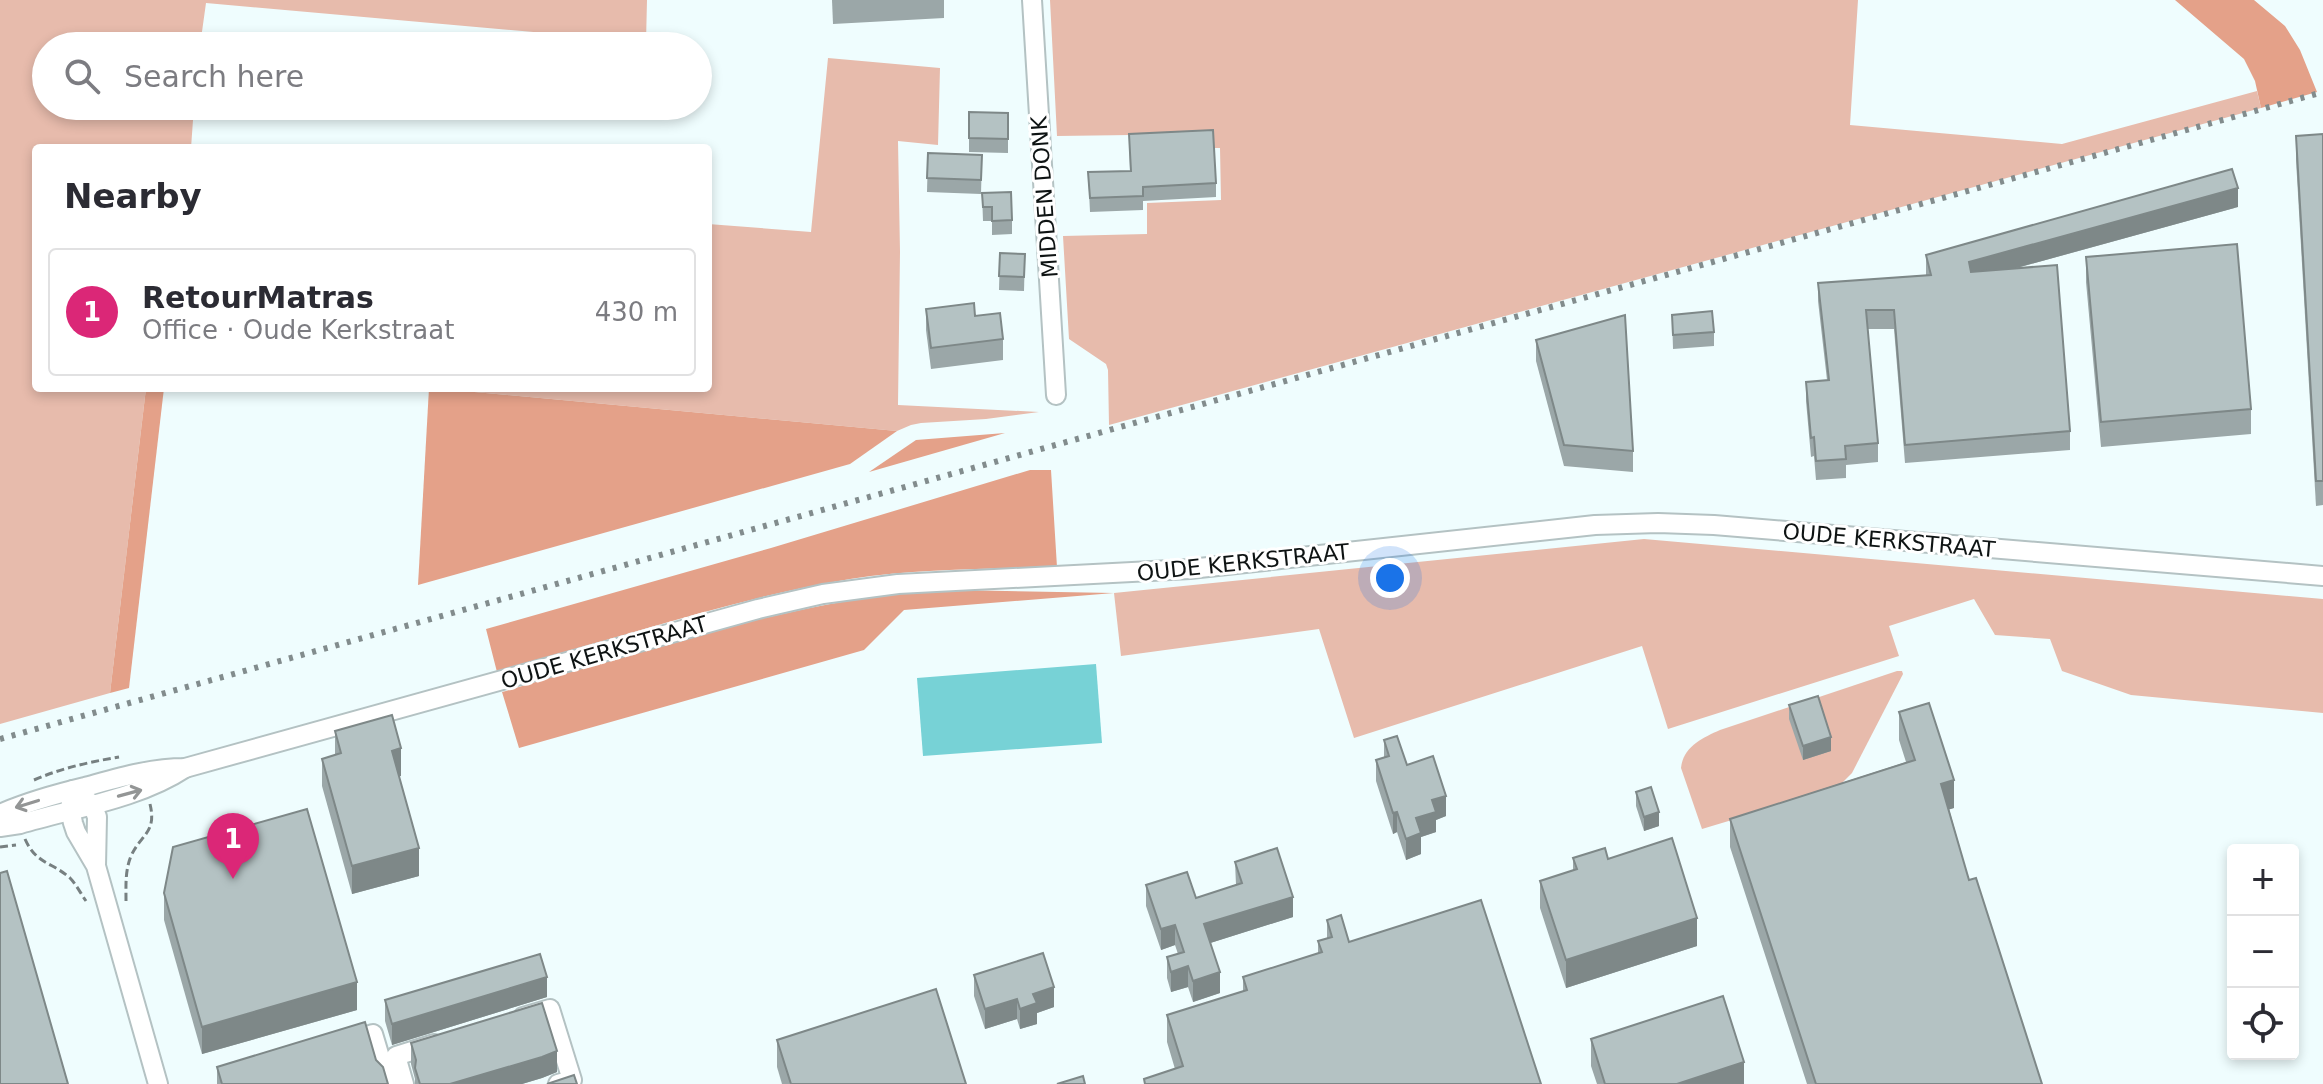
<!DOCTYPE html>
<meta charset="utf-8">
<style>
:root{--surface:#fff;--page:#f2f2f3;--text:#2b2b33;--muted:#7c7c81;--line:#e1e1e2;--accent:#db2777}
body{margin:0;font-family:"DejaVu Sans",sans-serif;background:var(--page);color:var(--text)}
.controls{position:absolute;right:24px;bottom:24px;display:grid;overflow:hidden;border-radius:8px;box-shadow:0 4px 12px #0003}
.controls button{width:72px;height:72px;display:grid;place-items:center;padding:0;border:0;border-bottom:2px solid var(--line);background:var(--surface);color:var(--text);font:40px sans-serif}
.you{position:absolute;left:1390px;top:578px;width:28px;height:28px;margin:-20px;border:6px solid #fff;border-radius:50%;background:#1a73e8;box-shadow:0 0 0 12px #1a73e833}
.badge{display:grid;place-items:center;width:52px;height:52px;border-radius:50%;background:var(--accent);color:#fff;font-size:26px;font-weight:700}
.pin{position:absolute;translate:-50% -66px;filter:drop-shadow(0 2px 4px #0008)}
.pin::after{content:'';position:absolute;top:42px;width:28px;height:24px;background:inherit;clip-path:polygon(0 0,100% 0,50% 100%)}
.list{margin:0;padding:0;list-style:none}
h2{display:flex;justify-content:space-between;align-items:center;height:104px;margin:0;padding:0 32px;font-size:34px}
h2 small{font-size:26px;font-weight:400;color:var(--muted)}
.list li{display:grid;grid-template-columns:52px 1fr auto;gap:24px;align-items:center;box-sizing:border-box;height:128px;margin:0 16px 16px;padding:0 16px;border:2px solid var(--line);border-radius:8px}
.list b{display:block;font-size:30px;white-space:nowrap}
.list p{margin:0;font-size:26px;white-space:nowrap;color:var(--muted)}
.list em{font-size:26px;font-style:normal;color:var(--muted)}
.icon{flex:none;width:44px;height:44px;fill:none;stroke:currentColor;stroke-width:2;stroke-linecap:round;stroke-linejoin:round}
.map{position:relative;flex:none;width:2323px;height:1084px;overflow:hidden}
.search{position:absolute;background:var(--surface);box-shadow:0 4px 12px #0003;left:32px;top:32px;width:680px;height:88px;display:flex;align-items:center;gap:20px;box-sizing:border-box;padding:0 28px;border-radius:44px;color:var(--muted);font-size:30px}
.panel{position:absolute;background:var(--surface);box-shadow:0 4px 12px #0003;left:32px;top:144px;width:680px;height:248px;border-radius:8px}
.map>svg:first-child{display:block}
.green{fill:#e7bbac}
.forest{fill:#e4a189}
.water{fill:#77d2d6}
.lines{fill:none;stroke-linecap:round;stroke-linejoin:round}
.minor-casing{stroke:#b4c2c3;stroke-width:22}
.path{stroke:#778081;stroke-width:3;stroke-dasharray:8 4;stroke-linecap:butt}
.minor{stroke:#fff;stroke-width:18}
.rail{stroke:#828c8d;stroke-width:6;stroke-dasharray:4 8;stroke-linecap:butt}
.wall{fill:#9ba7a8}
.shaded-wall{fill:#7e8888}
.building{fill:#b4c2c3;stroke:#7e8888;stroke-width:2}
.oneway{stroke:#939595}
.labels{text-anchor:middle;stroke-width:6;stroke-linejoin:round;paint-order:stroke}
.street-label{font-size:22px;fill:#0e1313;stroke:#fff}
</style>
<div class="map">
<svg width="2323" height="1084" viewBox="0 0 2323 1084">
<rect width="100%" height="100%" fill="#effdfe"/>
<g class="green">
<path d="M0 0H647L646 42 206 3 200 46H46V106H194L191 148H36V388H146L110 693 0 724Z"/>
<path d="M1050 0H1858L1850 125 2062 144 2257 91 2261 108 1109 425 1108 370 1106 364 1069 339 1063 236 1147 234V203L1221 200 1220 148H1133L1131 135 1057 136Z"/>
<path d="M828 58 940 68 938 145 898 141 900 252 898 405 1039 412 986 419 921 423 911 425 897 431 431 388H708V224L811 232Z"/>
<path d="M1644 539 2323 599V713L2131 695 2062 671 2050 639 1995 635 1974 599 1889 626 1899 656 1668 729 1642 646 1354 738 1319 629 1121 656 1114 593Z"/>
<path d="M1897 671H1902L1903 674 1852 773 1843 782 1832 790 1702 829 1681 768C1683 747 1702 738 1720 730Z"/>
</g>
<g class="forest">
<path d="M2175 0H2254L2285 26 2300 50 2317 92 2261 108 2255 81 2244 59Z"/>
<path d="M146 388H164L129 688 110 693Z"/>
<path d="M429 388H431L897 431 850 464 418 585Z"/>
<path d="M1005 433 869 472 916 440Z"/>
<path d="M1030 470H1051L1057 567C989 569 918 568 850 579 731 599 614 639 497 672L486 629 771 548Z"/>
<path d="M957 590 1114 593 904 610 864 650 519 748 502 692C618 658 734 620 853 600 887 594 923 592 957 590Z"/>
</g>
<path class="water" d="M1096 664 1102 743 923 756 917 678Z"/>
<g class="lines">
<defs>
<g id="minor">
<path d="M1032 0 1056 395"/>
<path d="M0 814C27 802 56 794 85 787 118 778 150 768 185 768L758 609 823 594 898 584 1190 569 1595 525 1658 523 1714 525 2323 576"/>
<path d="M0 827 20 824C74 808 138 799 185 768"/>
<path d="M96 866 97 817 92 804 73 790 70 809 73 823 76 832 96 866 158 1084"/>
<path d="M523 1017 550 1009 572 1080 558 1084"/>
<path d="M346 1043 373 1034 388 1084"/>
<path d="M404 1084 396 1056 434 1044"/>
</g>
</defs>
<use href="#minor" class="minor-casing"/>
<g class="path">
<path d="M34 780C62 768 89 762 119 757"/>
<path d="M25 839C36 864 52 862 70 878 76 884 81 894 86 901"/>
<path d="M0 847 16 845"/>
<path d="M126 901C126 885 125 871 131 856 141 834 157 833 150 804"/>
</g>
<use href="#minor" class="minor"/>
<path class="rail" d="M0 739 2323 92"/>
</g>
<g class="wall">
<path d="M832 0H944V18L833 24Z"/>
<path d="M969 112 1008 113V153L969 152Z"/>
<path d="M1129 134 1216 183V197L1143 201V210L1090 212 1088 172 1130 171Z"/>
<path d="M2323 134V505L2316 506 2296 160V136Z"/>
<path d="M928 153 982 155 981 194 927 192Z"/>
<path d="M982 193 1012 220V234L992 235V221H983Z"/>
<path d="M2238 207 2017 268 2070 431V450L1905 463 1894 329H1867L1878 443V462L1846 465V478L1816 480 1814 456 1811 457 1806 401V382L1827 380 1818 301V283L1926 275V255Z"/>
<path d="M1000 253 1025 254 1024 291 999 290Z"/>
<path d="M2086 257 2251 409V434L2101 447 2086 282Z"/>
<path d="M926 309 975 316 1003 339V360L931 369 926 330Z"/>
<path d="M1672 315 1714 332V346L1673 349Z"/>
<path d="M1536 340 1633 451V472L1564 466 1536 361Z"/>
<path d="M1789 705 1831 751 1803 760 1789 719Z"/>
<path d="M1899 712 1954 808 1949 809 1969 880 2042 1084H1807L1730 847V819L1906 762 1899 740Z"/>
<path d="M335 731 401 776H399L419 876 352 894 322 786V759L335 755Z"/>
<path d="M1384 740 1407 765 1446 816 1436 820V832L1421 837V854L1406 860 1397 832 1393 834 1376 781V760L1384 757Z"/>
<path d="M1636 792 1659 826 1644 831 1636 806Z"/>
<path d="M1573 858 1608 859 1697 946 1566 988 1540 908V881L1573 870Z"/>
<path d="M1235 862 1293 917 1210 943 1220 993 1193 1002 1188 987 1171 992 1167 978V957L1178 954 1175 945 1161 950 1146 906V885L1196 898 1236 885Z"/>
<path d="M164 893 357 1010 202 1054 164 920Z"/>
<path d="M1327 920 1349 942 1541 1084H1144V1079L1175 1069 1167 1042V1015L1243 992V977L1318 953V941L1327 938Z"/>
<path d="M974 975 1054 1007 1037 1013V1024L1020 1029 1017 1019 985 1029 974 996Z"/>
<path d="M547 997 392 1045 385 1021V1000Z"/>
<path d="M1591 1039 1744 1084H1597L1591 1066Z"/>
<path d="M777 1040 966 1084H782L777 1067Z"/>
<path d="M411 1043 557 1072 542 1078 522 1084H415V1079L411 1064Z"/>
<path d="M376 1060 388 1084H217V1067Z"/>
</g>
<g class="shaded-wall">
<path d="M2238 188V207L1969 281V262Z"/>
<path d="M1831 737V751L1803 760V746Z"/>
<path d="M401 748V776L392 778V751Z"/>
<path d="M1954 780V808L1941 812V784Z"/>
<path d="M1446 796V816L1436 820V832L1421 837V854L1406 860V839L1416 818 1432 800Z"/>
<path d="M1397 812V832L1393 834V813Z"/>
<path d="M1659 812V826L1644 831V817Z"/>
<path d="M419 848V876L352 894V866Z"/>
<path d="M1293 897V917L1204 945V924Z"/>
<path d="M1697 918V946L1566 988V960Z"/>
<path d="M1175 925V945L1161 950V929Z"/>
<path d="M1188 966V987L1171 992V972Z"/>
<path d="M1220 972V993L1193 1002V981Z"/>
<path d="M547 977V997L392 1045V1024Z"/>
<path d="M357 982V1010L202 1054V1027Z"/>
<path d="M1054 987V1007L1037 1013V1024L1020 1029V1009L1033 994Z"/>
<path d="M1017 999V1019L985 1029V1009Z"/>
<path d="M557 1051V1072L542 1078 522 1084H450Z"/>
<path d="M1744 1062V1084H1677Z"/>
</g>
<g class="building">
<path d="M969 112 1008 113V139L969 138Z"/>
<path d="M1213 130 1216 183 1143 187V196L1090 198 1088 172 1131 171 1129 134Z"/>
<path d="M2323 134V481H2316L2296 136Z"/>
<path d="M928 153 982 155 981 180 927 178Z"/>
<path d="M2232 169 2238 188 1969 262 1971 272 2057 265 2070 431 1905 445 1894 310H1866L1878 443 1845 446 1846 459 1816 461 1814 437 1811 438 1806 382 1829 380 1818 283 1931 275 1926 255Z"/>
<path d="M1011 192 1012 220 992 221V207H983L982 193Z"/>
<path d="M2237 244 2251 409 2101 422 2086 257Z"/>
<path d="M1000 253 1025 254 1024 277 999 276Z"/>
<path d="M974 303 975 316 1000 313 1003 339 931 348 926 309Z"/>
<path d="M1712 311 1714 332 1673 335 1672 315Z"/>
<path d="M1625 315 1633 451 1564 445 1536 340Z"/>
<path d="M1818 696 1831 737 1803 746 1789 705Z"/>
<path d="M1929 703 1954 780 1941 784 1969 880 1976 878 2042 1084H1816L1730 819 1915 760 1899 712Z"/>
<path d="M392 715 401 748 392 751 419 848 352 866 322 759 341 753 335 731Z"/>
<path d="M1397 736 1407 765 1433 756 1446 796 1432 800 1436 812 1416 818 1421 833 1406 839 1397 812 1393 813 1376 760 1389 756 1384 740Z"/>
<path d="M1651 787 1659 812 1644 817 1636 792Z"/>
<path d="M307 809 357 982 202 1027 164 893 173 847Z"/>
<path d="M1672 838 1697 918 1566 960 1540 881 1577 869 1573 858 1605 848 1608 859Z"/>
<path d="M1277 848 1293 897 1204 924 1220 972 1193 981 1188 966 1171 972 1167 957 1184 952 1175 925 1161 929 1146 885 1187 872 1196 898 1242 883 1235 862Z"/>
<path d="M7 871 68 1084H0V873Z"/>
<path d="M1481 900 1541 1084H1145L1144 1079 1183 1066 1167 1015 1247 990 1243 977 1322 952 1318 941 1332 937 1327 920 1341 915 1349 942Z"/>
<path d="M1043 953 1054 987 1033 994 1037 1003 1020 1009 1017 999 985 1009 974 975Z"/>
<path d="M540 954 547 977 392 1024 385 1000Z"/>
<path d="M936 989 966 1084H791L777 1040Z"/>
<path d="M1723 996 1744 1062 1677 1084H1605L1591 1039Z"/>
<path d="M542 1003 557 1051 542 1057 450 1084H420L415 1068 416 1060 411 1043Z"/>
<path d="M365 1022 376 1060 383 1067 388 1084H222L217 1067Z"/>
<path d="M574 1075 577 1084H547Z"/>
<path d="M1083 1076 1085 1084H1057Z"/>
</g>
<defs><path id="oneway-shaft" d="M-6 0H5M1.5-3L5.5 0L1.5 3" fill="none" stroke-width="1.6" stroke-linecap="round" stroke-linejoin="round" transform="scale(2)"/></defs>
<g class="oneway">
<use href="#oneway-shaft" transform="translate(130 793) rotate(-15)"/>
<use href="#oneway-shaft" transform="translate(27 804) rotate(163)"/>
</g>
<g class="labels">
<g class="street-label">
<text transform="translate(1044 197) rotate(-94)" y="8">MIDDEN DONK</text>
<text transform="translate(1889 540) rotate(5)" y="8">OUDE KERKSTRAAT</text>
<text transform="translate(1243 562) rotate(-6)" y="8">OUDE KERKSTRAAT</text>
<text transform="translate(604 652) rotate(-16)" y="8">OUDE KERKSTRAAT</text>
</g>
</g>
</svg>
<div class="controls">
<button>+</button>
<button>−</button>
<button><svg class="icon" aria-label="locate" viewBox="0 0 24 24"><circle cx="12" cy="12" r="6"/><path d="M12 2v4M12 18v4M2 12h4M18 12h4"/></svg></button>
</div>
<div class="you"></div>
<div class="pin badge" style="left:233px;top:879px">1</div>
<div class="search"><svg class="icon" aria-label="search" viewBox="0 0 24 24"><circle cx="10" cy="10" r="6"/><path d="M15 15l6 6"/></svg>Search here</div>
<section class="panel">
<h2>Nearby<small></small></h2>
<ul class="list">
<li><span class="badge">1</span><div><b>RetourMatras</b><p>Office · Oude Kerkstraat</p></div><em>430 m</em></li>
</ul>
</section>
</div>
